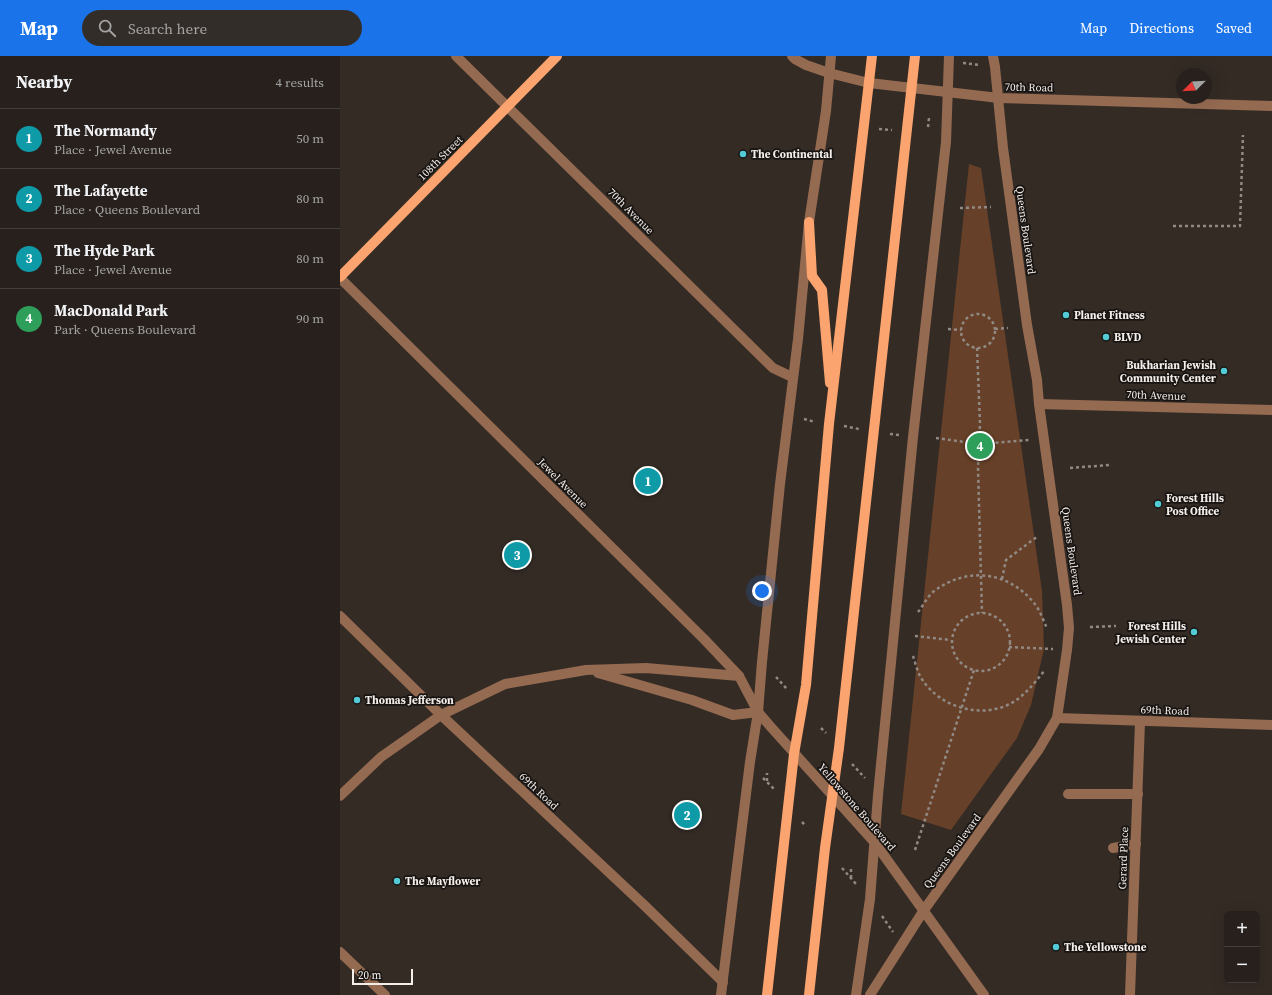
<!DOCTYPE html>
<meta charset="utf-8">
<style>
:root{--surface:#27201c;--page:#332d29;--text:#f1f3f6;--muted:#a4a3a3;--line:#433e3b;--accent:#1a73e8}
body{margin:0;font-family:"Source Serif 4",serif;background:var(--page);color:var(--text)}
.controls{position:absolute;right:12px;bottom:12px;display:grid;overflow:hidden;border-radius:6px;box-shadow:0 4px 16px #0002}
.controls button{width:36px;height:36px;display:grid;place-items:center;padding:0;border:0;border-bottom:1px solid var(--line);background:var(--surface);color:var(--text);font:20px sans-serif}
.compass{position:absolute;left:836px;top:12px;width:36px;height:36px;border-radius:50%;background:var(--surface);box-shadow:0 4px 16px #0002;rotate:246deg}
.scale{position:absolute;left:12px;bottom:10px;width:61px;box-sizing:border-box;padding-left:4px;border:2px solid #f4eeea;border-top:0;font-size:11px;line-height:14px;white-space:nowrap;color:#f4eeea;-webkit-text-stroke:3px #181412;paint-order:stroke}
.you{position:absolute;left:422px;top:535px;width:14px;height:14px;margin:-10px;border:3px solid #fff;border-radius:50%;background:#1a73e8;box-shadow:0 0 0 6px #1a73e833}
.badge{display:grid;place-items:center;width:26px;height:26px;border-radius:50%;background:var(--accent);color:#fff;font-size:13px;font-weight:700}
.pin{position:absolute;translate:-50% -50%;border:2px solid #fff;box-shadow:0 1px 4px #0006}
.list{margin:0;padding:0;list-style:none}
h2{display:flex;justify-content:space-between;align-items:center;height:52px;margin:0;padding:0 16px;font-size:17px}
h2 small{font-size:13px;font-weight:400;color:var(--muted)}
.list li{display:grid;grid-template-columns:26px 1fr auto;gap:12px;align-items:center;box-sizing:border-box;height:60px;padding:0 16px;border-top:1px solid var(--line)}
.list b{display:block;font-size:15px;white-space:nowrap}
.list p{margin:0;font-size:13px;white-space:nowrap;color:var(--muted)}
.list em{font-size:13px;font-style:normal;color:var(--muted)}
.icon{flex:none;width:22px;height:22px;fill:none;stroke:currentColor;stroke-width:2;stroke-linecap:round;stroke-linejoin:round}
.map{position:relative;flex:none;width:932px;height:939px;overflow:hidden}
header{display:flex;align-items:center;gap:24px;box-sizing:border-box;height:56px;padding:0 20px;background:var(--accent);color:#fff}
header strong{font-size:19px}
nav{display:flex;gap:22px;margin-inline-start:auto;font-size:14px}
.search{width:280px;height:36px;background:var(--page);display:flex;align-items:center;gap:10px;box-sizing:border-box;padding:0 14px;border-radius:22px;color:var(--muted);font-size:15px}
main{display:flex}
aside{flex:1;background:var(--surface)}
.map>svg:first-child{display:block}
.green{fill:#664028}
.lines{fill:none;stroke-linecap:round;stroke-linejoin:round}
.path{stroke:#918984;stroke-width:2.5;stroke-dasharray:3 3;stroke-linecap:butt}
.minor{stroke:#946a51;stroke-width:10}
.major{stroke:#fba46f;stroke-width:10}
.poi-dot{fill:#52cbd7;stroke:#181412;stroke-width:1.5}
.labels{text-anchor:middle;stroke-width:3.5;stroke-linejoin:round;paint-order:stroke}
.street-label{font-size:11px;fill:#f4eeea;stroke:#181412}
.poi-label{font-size:11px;font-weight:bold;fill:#f4eeea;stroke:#181412;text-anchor:start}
</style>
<header>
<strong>Map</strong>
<div class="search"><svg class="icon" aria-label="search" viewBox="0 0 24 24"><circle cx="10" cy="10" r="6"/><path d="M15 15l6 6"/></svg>Search here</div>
<nav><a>Map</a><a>Directions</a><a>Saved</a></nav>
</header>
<main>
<aside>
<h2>Nearby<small>4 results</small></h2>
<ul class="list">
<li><span class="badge" style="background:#0f9aa8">1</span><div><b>The Normandy</b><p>Place · Jewel Avenue</p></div><em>50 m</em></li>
<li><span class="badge" style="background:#0f9aa8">2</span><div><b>The Lafayette</b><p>Place · Queens Boulevard</p></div><em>80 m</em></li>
<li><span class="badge" style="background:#0f9aa8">3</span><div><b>The Hyde Park</b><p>Place · Jewel Avenue</p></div><em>80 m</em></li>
<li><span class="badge" style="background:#2e9e5b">4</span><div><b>MacDonald Park</b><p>Park · Queens Boulevard</p></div><em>90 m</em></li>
</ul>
</aside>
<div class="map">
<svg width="932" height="939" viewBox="0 0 932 939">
<rect width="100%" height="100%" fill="#342b25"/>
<path class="green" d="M629 108 641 112 702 535 704 593 691 649 677 682 611 774 561 758Z"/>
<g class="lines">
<g class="path">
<path d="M623 7 640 9"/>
<path d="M588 71 589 62"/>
<path d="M539 73 552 74"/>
<path d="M620 152 651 151"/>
<path d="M833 170H900L903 79"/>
<circle cx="638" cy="275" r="17"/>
<path d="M608 273 621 274"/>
<path d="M655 273 668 272"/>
<path d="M637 292 640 367 638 412 642 557"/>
<path d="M464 363 475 366"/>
<path d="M504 370 519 373"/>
<path d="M550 378 559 379"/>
<path d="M596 382 639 388 689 384"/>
<path d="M730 412 769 409"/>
<path d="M662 523 666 504 698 480"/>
<path d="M578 556C583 550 587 541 593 536 626 510 668 515 694 547 700 554 703 564 707 572"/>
<circle cx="641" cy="586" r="29"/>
<path d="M750 571 776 570"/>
<path d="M575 580 611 584"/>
<path d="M669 591 713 593"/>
<path d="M573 600C575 606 577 614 580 620 598 652 644 665 675 645 687 637 696 625 705 614"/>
<path d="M436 621 447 633"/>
<path d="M481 672 486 677"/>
<path d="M512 708 525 722"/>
<path d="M423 722 435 734"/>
<path d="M427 725V717"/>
<path d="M462 766 466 770"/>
<path d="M575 794 634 614"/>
<path d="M502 812 516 828"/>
<path d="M511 822V812"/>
<path d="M542 860 553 876"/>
</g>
<g class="minor">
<path d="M116 0 433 312 452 321"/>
<path d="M452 0 455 3 466 9 489 17 529 27 659 42 932 50"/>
<path d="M0 222 364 583 399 620 418 656 430 670 535 787 644 939"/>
<path d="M699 348 932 354"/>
<path d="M0 560 101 659 304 849 383 926"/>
<path d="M258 617 352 644 393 659 418 656"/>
<path d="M717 662 932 669"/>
<path d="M728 738H798"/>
<path d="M0 740 41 701 101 659 165 628 246 614 306 612 399 620"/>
<path d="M773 792 796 788"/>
<path d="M0 896 45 939"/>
<path d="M381 939 410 706 418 656 422 606 440 428 458 283 469 166 486 55 491 0"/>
<path d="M516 939 530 843 538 739 559 525 573 381 606 86 609 0"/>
<path d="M530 939 584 854 699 693 717 662 727 594 729 572 727 549 699 348 697 324 687 269 663 92 655 11 653 0"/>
<path d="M790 939 800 666"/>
</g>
<g class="major">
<path d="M469 166 472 220 482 234 490 327"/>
<path d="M0 221 217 0"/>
<path d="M427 939 454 698 466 629 489 368 532 0"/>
<path d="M469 939 485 792 499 692 575 0"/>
</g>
</g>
<g class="poi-dot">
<circle cx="403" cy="98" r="4"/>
<circle cx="726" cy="259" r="4"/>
<circle cx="766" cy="281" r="4"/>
<circle cx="884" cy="315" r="4"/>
<circle cx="818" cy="448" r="4"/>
<circle cx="854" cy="576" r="4"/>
<circle cx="17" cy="644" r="4"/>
<circle cx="57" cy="825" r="4"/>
<circle cx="716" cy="891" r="4"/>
</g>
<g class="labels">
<g class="street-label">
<text transform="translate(689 31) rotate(1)" y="4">70th Road</text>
<text transform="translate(100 102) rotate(-45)" y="4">108th Street</text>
<text transform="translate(291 155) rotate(45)" y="4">70th Avenue</text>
<text transform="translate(686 174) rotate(82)" y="4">Queens Boulevard</text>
<text transform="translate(816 339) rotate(2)" y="4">70th Avenue</text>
<text transform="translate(223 427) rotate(45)" y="4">Jewel Avenue</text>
<text transform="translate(732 495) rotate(82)" y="4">Queens Boulevard</text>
<text transform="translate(825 654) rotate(2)" y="4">69th Road</text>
<text transform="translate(199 735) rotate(43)" y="4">69th Road</text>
<text transform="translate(517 751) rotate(49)" y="4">Yellowstone Boulevard</text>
<text transform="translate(612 795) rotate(-54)" y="4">Queens Boulevard</text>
<text transform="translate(783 802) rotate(-88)" y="4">Gerard Place</text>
</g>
<g class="poi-label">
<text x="411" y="102">The Continental</text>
<text x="734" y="263">Planet Fitness</text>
<text x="774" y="285">BLVD</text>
<text x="876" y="313" text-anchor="end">Bukharian Jewish<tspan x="876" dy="13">Community Center</tspan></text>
<text x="826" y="446">Forest Hills<tspan x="826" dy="13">Post Office</tspan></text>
<text x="846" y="574" text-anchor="end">Forest Hills<tspan x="846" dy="13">Jewish Center</tspan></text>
<text x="25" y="648">Thomas Jefferson</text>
<text x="65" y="829">The Mayflower</text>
<text x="724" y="895">The Yellowstone</text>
</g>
</g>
</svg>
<div class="controls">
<button>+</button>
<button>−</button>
</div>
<svg class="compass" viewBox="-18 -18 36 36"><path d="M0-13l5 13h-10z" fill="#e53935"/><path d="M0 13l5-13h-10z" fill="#a4a3a3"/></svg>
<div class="scale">20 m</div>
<div class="you"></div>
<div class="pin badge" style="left:308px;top:425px;background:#0f9aa8">1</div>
<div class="pin badge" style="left:347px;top:759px;background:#0f9aa8">2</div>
<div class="pin badge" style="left:177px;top:499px;background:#0f9aa8">3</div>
<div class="pin badge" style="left:640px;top:390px;background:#2e9e5b">4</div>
</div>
</main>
